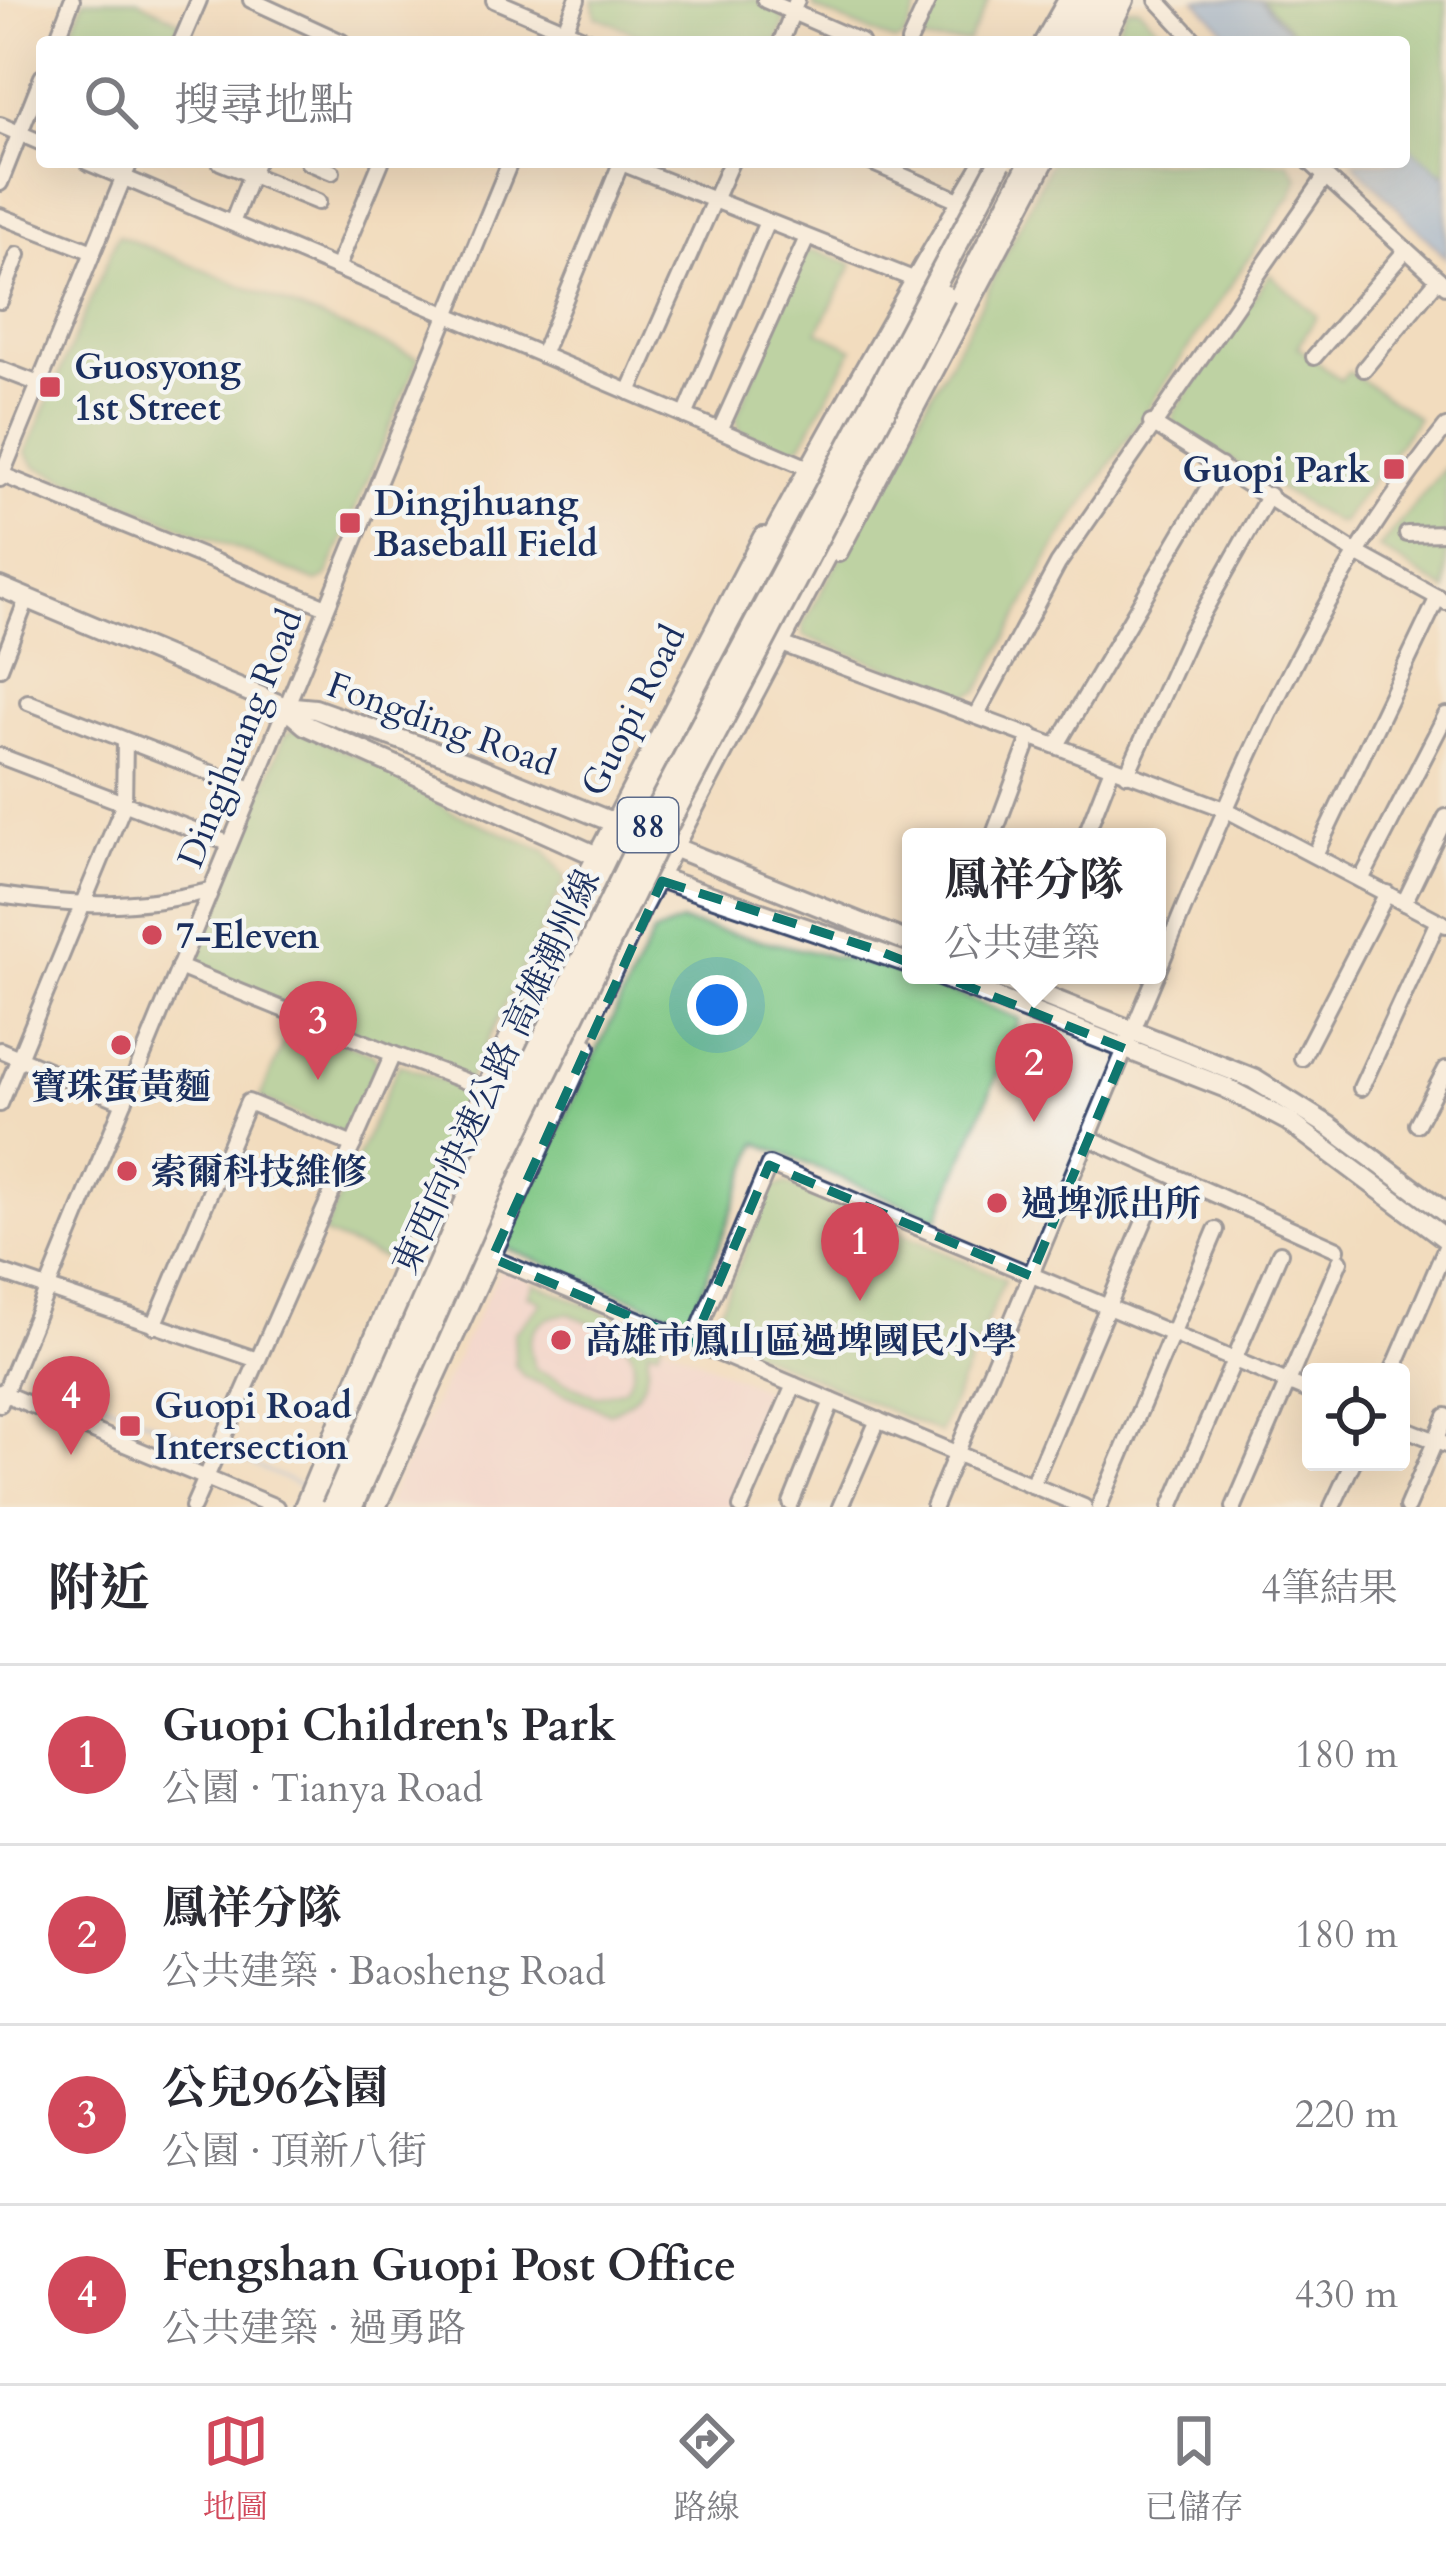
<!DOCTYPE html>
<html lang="zh-TW">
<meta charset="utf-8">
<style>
:root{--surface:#fff;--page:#f2f2f3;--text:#2b2b33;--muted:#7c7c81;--line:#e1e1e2;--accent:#d1495b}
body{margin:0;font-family:Cardo,"Noto Serif TC",serif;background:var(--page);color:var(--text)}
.controls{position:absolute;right:36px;bottom:36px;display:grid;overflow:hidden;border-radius:12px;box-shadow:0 12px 48px #0002}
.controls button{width:108px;height:108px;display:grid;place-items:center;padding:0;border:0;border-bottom:3px solid var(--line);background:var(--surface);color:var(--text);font:60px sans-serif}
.you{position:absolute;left:717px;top:1005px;width:42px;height:42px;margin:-30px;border:9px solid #fff;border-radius:50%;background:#1a73e8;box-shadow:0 0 0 18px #1a73e833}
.badge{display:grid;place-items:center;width:78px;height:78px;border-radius:50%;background:var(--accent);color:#fff;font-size:39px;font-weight:700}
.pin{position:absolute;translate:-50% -99px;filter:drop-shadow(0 3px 6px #0008)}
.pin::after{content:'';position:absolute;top:63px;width:42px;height:36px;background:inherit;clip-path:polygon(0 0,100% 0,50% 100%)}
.popup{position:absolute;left:902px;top:828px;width:264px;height:156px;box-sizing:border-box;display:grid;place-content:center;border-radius:12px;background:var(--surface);filter:drop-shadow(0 3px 9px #0005);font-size:39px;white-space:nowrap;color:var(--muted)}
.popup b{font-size:45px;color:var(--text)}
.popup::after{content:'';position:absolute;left:50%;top:100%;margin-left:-24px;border:24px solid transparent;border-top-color:var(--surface)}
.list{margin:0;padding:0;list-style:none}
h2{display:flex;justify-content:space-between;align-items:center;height:156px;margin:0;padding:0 48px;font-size:51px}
h2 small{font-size:39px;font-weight:400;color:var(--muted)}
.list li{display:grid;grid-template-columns:78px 1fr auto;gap:36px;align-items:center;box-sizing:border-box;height:180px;padding:0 48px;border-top:3px solid var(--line)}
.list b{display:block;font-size:45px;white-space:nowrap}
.list p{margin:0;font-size:39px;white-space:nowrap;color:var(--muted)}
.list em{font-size:39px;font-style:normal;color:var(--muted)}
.icon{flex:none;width:66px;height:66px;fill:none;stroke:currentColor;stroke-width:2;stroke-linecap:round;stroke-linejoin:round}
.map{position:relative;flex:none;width:1446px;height:1507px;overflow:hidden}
.search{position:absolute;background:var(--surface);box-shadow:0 12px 48px #0002;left:36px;right:36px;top:36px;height:132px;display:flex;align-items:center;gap:30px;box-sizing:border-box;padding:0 42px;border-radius:12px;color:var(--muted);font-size:45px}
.sheet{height:876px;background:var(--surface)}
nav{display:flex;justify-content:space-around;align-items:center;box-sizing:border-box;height:168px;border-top:3px solid var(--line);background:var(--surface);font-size:33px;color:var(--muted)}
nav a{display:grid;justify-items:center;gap:6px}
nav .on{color:var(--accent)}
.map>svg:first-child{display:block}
.built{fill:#f4cfde}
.green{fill:#7ec683;stroke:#4c7a70;stroke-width:3;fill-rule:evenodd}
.water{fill:#75a5df;stroke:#486a9e;stroke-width:3}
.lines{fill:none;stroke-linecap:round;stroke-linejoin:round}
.stream{stroke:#75a5df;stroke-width:3}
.minor-casing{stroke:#3b496c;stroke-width:20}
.major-casing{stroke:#3b496c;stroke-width:24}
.highway-casing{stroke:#3b496c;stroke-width:27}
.minor{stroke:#fff;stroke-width:14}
.major{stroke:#fff;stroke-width:18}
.highway{stroke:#fff;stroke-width:21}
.highway-bridge-casing{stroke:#3b496c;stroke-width:27;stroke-linecap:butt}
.highway-bridge{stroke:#fff;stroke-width:21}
.marked{fill:none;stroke:#0f766e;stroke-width:9;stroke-dasharray:24 15;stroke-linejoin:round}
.poi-dot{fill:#d1495b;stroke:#f6f6f2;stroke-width:4.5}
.labels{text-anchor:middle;stroke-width:9;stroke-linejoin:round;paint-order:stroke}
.shield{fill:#f6f6f2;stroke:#5d6b8a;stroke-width:3}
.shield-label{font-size:33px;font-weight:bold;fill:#1b2f5e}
.poi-label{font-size:36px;font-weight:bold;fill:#1b2f5e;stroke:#f6f6f2;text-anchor:start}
.street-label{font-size:36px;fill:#1b2f5e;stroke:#f6f6f2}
</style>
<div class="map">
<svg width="1446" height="1507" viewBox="0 0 1446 1507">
<rect width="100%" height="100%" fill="#f6f6f2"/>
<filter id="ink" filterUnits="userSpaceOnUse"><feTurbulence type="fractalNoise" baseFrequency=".00833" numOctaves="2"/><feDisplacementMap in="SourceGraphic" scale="24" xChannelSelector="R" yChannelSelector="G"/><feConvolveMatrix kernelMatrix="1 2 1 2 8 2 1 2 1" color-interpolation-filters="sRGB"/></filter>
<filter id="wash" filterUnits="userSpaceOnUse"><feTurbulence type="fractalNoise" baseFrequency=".004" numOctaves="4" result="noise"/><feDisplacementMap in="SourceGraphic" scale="48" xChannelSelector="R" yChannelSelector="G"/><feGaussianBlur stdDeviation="2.7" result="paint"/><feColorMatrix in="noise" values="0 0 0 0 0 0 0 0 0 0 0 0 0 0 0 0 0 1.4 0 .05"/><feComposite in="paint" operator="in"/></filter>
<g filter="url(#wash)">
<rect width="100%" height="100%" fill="#f2dcbe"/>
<path class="built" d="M501 1267 779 1397 733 1507H384Z"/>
<g class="green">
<path d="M84 0H137L181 22 173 42H67Z"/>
<path d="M593 0H754L780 12 785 22 777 42H655L596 16Z"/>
<path d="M812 0H921L904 38 895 42 815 9Z"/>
<path d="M938 0H989L968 42H919Z"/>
<path d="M1262 0H1446V191L1404 148V42H1302Z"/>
<path d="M1127 8H1139L1172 42H1111Z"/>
<path d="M1051 162H1288L1298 177 1292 194 1055 547 979 691 966 696 803 636V624L977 312Z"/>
<path d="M118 235 419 358 327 576 317 582 35 466 26 453Z"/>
<path d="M812 250 853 264 818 331 853 349 802 444 791 451 739 431 736 417 805 253Z"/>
<path d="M1270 274 1317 316 1298 347 1340 380 1349 372 1418 418 1342 522H1335L1174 426 1173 414Z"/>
<path d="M1446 466V591L1379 548Z"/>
<path d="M294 729 387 769 450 811 546 851 566 879 468 1081 201 974 195 965 284 736Z"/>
<path d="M680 922 906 973 1020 1019 938 1219 758 1143 690 1321 508 1249 506 1239 653 934Z"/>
<path d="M292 1022 373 1054 378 1062 347 1129 340 1133 260 1098Z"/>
<path d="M399 1064 470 1091 395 1263 323 1234Z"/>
<path d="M785 1183 1005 1279 940 1433 717 1336 714 1323 772 1188Z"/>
<path d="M534 1283 663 1337 658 1351 648 1348C650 1382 640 1399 610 1413L524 1377 515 1365 514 1333 542 1302 528 1295ZM569 1314C602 1328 656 1344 624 1389L596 1396 536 1369C522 1338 534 1316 569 1314Z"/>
</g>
<g class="water">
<path d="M1196 0H1260L1299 42H1236Z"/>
<path d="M1404 142 1446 176V258L1353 162H1404Z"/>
</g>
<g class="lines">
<g class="stream">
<path d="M26 1369 195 1441"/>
<path d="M224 1452 302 1486"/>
</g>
</g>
</g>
<g filter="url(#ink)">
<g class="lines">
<defs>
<g id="minor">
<path d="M251 0 342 42"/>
<path d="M494 0 592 42"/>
<path d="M765 0 861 42"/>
<path d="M1157 0 1196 42"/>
<path d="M56 42 72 0"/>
<path d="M181 42 199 0"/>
<path d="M560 42 577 0"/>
<path d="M781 42 797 0"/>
<path d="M909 42 928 0"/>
<path d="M0 125 42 143"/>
<path d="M87 162 804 466"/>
<path d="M220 162 318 202"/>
<path d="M308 162 332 172"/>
<path d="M619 162 908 277"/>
<path d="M871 162 954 198"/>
<path d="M1310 162 1446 286"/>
<path d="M0 183 42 77"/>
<path d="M0 216 93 252"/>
<path d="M232 223 256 162"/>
<path d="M337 268 381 162"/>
<path d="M0 301 18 255"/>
<path d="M542 355 621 163"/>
<path d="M1314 357 1406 250"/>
<path d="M0 369 39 384"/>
<path d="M1364 369 1438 279"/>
<path d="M629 392 731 162"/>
<path d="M685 416 766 224"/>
<path d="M1151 423 1353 551 1446 602"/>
<path d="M720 430 806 240"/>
<path d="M0 474 324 606"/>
<path d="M0 479 130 162"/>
<path d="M1407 534 1446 533"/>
<path d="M787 646 1225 809 1446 925"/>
<path d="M0 668 27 599"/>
<path d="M28 702 249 788"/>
<path d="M978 713 1058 564 1325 177"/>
<path d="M1057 745 1221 466"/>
<path d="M0 756 228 843"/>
<path d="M1127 774 1189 637 1269 495"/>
<path d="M993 837 1031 735"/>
<path d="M1085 837 1112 768"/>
<path d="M1315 855 1438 597"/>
<path d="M1361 880 1446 715"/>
<path d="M0 895C79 907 131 909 209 891"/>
<path d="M1404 903 1446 817"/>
<path d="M179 967 393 1054 193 1507"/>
<path d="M1157 973C1237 779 1313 591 1446 427"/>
<path d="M0 1050 124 1102"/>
<path d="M393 1054 484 1088"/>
<path d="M1302 1058 1387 893"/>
<path d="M1361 1088 1438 921"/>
<path d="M0 1104 124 804 125 741"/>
<path d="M1417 1124 1446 1069"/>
<path d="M1089 1138 1337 1249"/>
<path d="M492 1258 1084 1507"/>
<path d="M0 1272 255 1359"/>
<path d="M154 1326 248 1102 353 1145"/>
<path d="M693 1343 769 1165 1311 1392"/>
<path d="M1392 1372 1446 1247"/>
<path d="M0 1392 276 1507"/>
<path d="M0 1404 510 162"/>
<path d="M1401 1427 1446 1445"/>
<path d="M1032 1485 1151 1205"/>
<path d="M791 1503 832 1401"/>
<path d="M741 1507 794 1385"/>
<path d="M840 1507 878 1420"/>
<path d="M934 1507 1156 975"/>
<path d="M1099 1507 1216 1230"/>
<path d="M1171 1507 1280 1253"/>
<path d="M1234 1507 1340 1261"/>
<path d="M1332 1507 1353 1462"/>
<path d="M1407 1507 1446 1416"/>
</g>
<g id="major">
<path d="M1044 42 1068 0"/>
<path d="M1103 42 1124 0"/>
<path d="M838 552 1044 162"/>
<path d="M0 587 283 706 315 709 475 766 622 826"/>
<path d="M283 706 305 725 606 860 911 964"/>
<path d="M658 841 911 943"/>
<path d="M574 901 763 537"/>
<path d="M937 975 1224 1087 1288 1121 1446 1239"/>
<path d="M992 975 1254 1079 1329 1126 1446 1213"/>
<path d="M304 1507 401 1273 511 1034"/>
<path d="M376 1507 586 1047"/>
</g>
<g id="highway">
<path d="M1058 42 1085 0"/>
<path d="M1081 42 1105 0"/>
<path d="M375 1476 640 907 1031 162"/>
<path d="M317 1507C500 1041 732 593 986 162"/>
</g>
</defs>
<use href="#minor" class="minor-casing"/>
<use href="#major" class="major-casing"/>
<use href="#highway" class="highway-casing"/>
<use href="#minor" class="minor"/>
<use href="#major" class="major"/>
<use href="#highway" class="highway"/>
<defs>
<g id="highway-bridge">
<path d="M333 1507 485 1159 639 843 1000 162"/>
<path d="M351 1507 501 1165 654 850 944 296"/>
</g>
</defs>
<use href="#highway-bridge" class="highway-bridge-casing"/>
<use href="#highway-bridge" class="highway-bridge"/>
</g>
</g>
<path d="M0 0H1446V1507H0ZM662 881 874 949 1126 1049 1031 1276 769 1165 693 1343 492 1258Z" fill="#f2dcbe" fill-opacity=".55" fill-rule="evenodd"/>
<path class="marked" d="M662 881 874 949 1126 1049 1031 1276 769 1165 693 1343 492 1258Z"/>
<g class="poi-dot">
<rect x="38" y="375" width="24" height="24" rx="6"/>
<rect x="1382" y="457" width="24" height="24" rx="6"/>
<rect x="338" y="511" width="24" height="24" rx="6"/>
<circle cx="152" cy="935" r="12"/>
<circle cx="121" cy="1045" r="12"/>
<circle cx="127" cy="1171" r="12"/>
<circle cx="997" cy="1203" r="12"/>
<circle cx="561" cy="1340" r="12"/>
<rect x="118" y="1414" width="24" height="24" rx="6"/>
</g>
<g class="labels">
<rect class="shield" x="618" y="798" width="60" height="54" rx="9"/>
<g class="shield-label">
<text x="648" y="837">88</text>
</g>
<g class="poi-label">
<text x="74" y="379">Guosyong<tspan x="74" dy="41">1st Street</tspan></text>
<text x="1370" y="482" text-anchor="end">Guopi Park</text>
<text x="374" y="515">Dingjhuang<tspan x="374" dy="41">Baseball Field</tspan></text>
<text x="176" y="948">7-Eleven</text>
<text x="121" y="1099" text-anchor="middle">寶珠蛋黃麵</text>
<text x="151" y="1184">索爾科技維修</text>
<text x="1021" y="1216">過埤派出所</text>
<text x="585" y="1353">高雄市鳳山區過埤國民小學</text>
<text x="154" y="1418">Guopi Road<tspan x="154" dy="41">Intersection</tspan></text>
</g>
<g class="street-label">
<text transform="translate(632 710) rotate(-63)" y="13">Guopi Road</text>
<text transform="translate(442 723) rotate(20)" y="13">Fongding Road</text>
<text transform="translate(239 738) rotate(-68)" y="13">Dingjhuang Road</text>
<text transform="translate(495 1071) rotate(-65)" y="13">東西向快速公路 高雄潮州線</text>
</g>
</g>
</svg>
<div class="controls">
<button><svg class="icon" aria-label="locate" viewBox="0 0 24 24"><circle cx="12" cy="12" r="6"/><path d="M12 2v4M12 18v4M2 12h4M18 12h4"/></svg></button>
</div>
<div class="you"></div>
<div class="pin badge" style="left:860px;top:1301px">1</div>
<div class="pin badge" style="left:1034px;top:1122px">2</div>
<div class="popup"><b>鳳祥分隊</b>公共建築</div>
<div class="pin badge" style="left:318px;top:1080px">3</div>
<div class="pin badge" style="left:71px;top:1455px">4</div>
<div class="search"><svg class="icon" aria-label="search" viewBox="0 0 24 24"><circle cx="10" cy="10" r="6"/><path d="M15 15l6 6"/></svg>搜尋地點</div>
</div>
<section class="sheet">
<h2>附近<small>4筆結果</small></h2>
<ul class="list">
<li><span class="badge">1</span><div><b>Guopi Children's Park</b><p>公園 · Tianya Road</p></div><em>180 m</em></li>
<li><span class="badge">2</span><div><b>鳳祥分隊</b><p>公共建築 · Baosheng Road</p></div><em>180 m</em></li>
<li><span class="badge">3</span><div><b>公兒96公園</b><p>公園 · 頂新八街</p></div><em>220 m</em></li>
<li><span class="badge">4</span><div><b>Fengshan Guopi Post Office</b><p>公共建築 · 過勇路</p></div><em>430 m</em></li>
</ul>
</section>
<nav>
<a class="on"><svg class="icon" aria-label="map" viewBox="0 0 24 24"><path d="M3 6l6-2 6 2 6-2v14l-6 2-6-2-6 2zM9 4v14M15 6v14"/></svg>地圖</a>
<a><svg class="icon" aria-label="directions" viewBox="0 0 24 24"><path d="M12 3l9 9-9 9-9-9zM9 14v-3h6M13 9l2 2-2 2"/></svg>路線</a>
<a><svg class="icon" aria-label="saved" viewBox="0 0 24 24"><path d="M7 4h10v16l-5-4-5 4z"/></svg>已儲存</a>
</nav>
